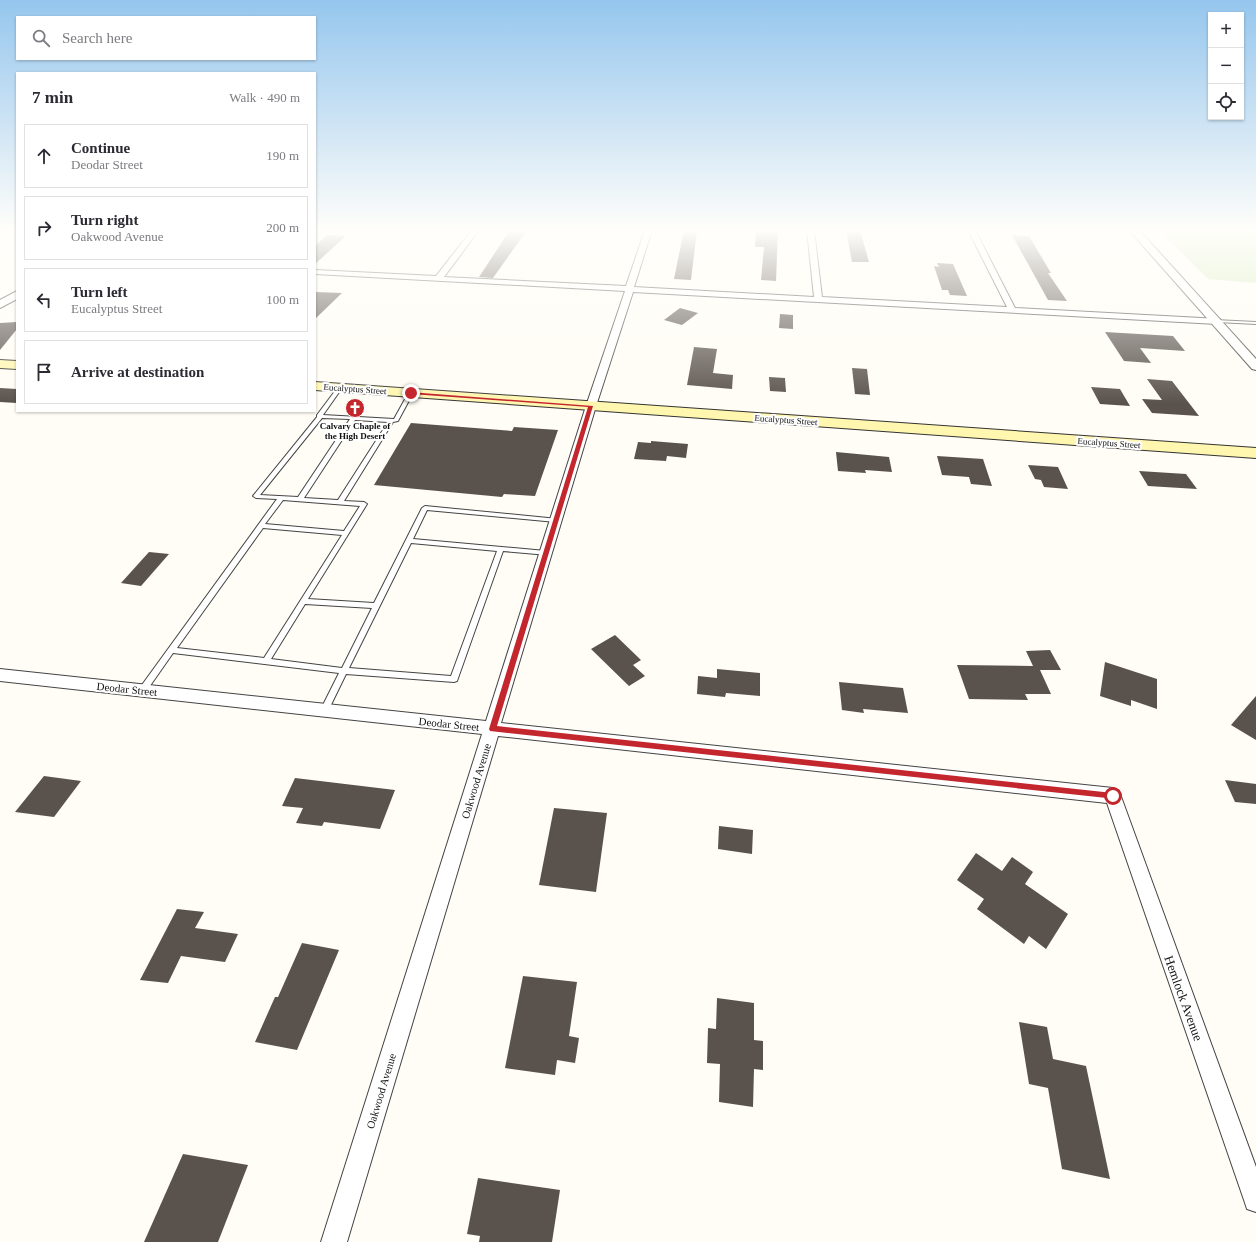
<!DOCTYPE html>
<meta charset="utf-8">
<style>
:root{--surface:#fff;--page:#f2f2f3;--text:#2b2b33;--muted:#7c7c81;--line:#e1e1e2}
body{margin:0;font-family:"Times New Roman",serif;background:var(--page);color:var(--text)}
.controls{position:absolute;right:12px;top:12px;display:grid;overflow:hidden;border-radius:0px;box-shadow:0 1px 3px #0004}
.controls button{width:36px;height:36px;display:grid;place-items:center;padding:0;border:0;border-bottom:1px solid var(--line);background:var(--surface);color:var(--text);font:20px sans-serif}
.stop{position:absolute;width:12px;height:12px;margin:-9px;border:3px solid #c4262e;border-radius:50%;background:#fff}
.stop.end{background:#c4262e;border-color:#fff;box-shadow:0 1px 4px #0008}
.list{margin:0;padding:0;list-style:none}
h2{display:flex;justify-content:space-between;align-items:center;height:52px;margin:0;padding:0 16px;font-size:17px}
h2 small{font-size:13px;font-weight:400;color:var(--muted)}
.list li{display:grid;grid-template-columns:26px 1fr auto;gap:12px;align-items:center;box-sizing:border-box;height:64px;margin:0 8px 8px;padding:0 8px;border:1px solid var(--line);border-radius:0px}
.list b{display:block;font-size:15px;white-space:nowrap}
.list p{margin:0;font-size:13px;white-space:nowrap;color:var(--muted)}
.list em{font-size:13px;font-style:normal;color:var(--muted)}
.icon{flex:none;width:22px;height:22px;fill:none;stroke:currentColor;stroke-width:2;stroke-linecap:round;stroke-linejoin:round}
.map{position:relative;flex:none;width:1256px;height:1242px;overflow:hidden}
.search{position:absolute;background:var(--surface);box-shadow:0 1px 3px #0004;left:16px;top:16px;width:300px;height:44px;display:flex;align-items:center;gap:10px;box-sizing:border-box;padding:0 14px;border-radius:0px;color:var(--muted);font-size:15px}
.panel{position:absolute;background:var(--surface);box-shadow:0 1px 3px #0004;left:16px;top:72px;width:300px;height:340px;border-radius:0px}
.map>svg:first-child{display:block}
.green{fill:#d5ebbd}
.building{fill:#5a524d}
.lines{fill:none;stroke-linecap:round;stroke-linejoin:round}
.service-casing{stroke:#444;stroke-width:2}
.minor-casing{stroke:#444;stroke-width:2}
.tertiary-casing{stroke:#444;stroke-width:2}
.secondary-casing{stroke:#333;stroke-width:2}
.service{fill:#fff;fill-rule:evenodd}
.minor{fill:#fff;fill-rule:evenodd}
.tertiary{fill:#fff;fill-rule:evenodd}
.secondary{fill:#fff6b0;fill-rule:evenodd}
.route{fill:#c4262e}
.labels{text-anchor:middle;stroke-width:4;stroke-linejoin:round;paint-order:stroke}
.far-street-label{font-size:9px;fill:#111;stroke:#fff}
.far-poi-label{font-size:9px;font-weight:bold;fill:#111;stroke:#fff}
.street-label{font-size:11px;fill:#111;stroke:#fff}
.near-street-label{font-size:13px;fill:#111;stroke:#fff}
</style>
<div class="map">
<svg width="1256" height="1242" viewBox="0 0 1256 1242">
<rect width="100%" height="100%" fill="#fffdf5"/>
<path class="green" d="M1159 230H1256V283L1208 279Z"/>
<g class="building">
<path d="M510 230H527L493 278 479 277Z"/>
<path d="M684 230H697L691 280 674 279Z"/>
<path d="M756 230H778L776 281 761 280 764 247H755Z"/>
<path d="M846 230H860L869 262H852Z"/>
<path d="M327 235 346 236 315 264V246Z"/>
<path d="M1012 235 1029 236 1051 273H1048L1067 301 1048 300Z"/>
<path d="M937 263 953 264 967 296 950 295 948 290H942L934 266 939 267Z"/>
<path d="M315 292 342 293 315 319Z"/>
<path d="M680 308 698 313 682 325 664 320Z"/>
<path d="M780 314 793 315V329L779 328Z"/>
<path d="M17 322V329L0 350V323Z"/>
<path d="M1105 332 1173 336 1185 351 1140 348 1151 363 1124 361Z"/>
<path d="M694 347 717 349 713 373 733 375 732 389 687 385Z"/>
<path d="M852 368 867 369 870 395 855 394Z"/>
<path d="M769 377 785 378 786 392 770 391Z"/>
<path d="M1147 379 1172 381 1199 416 1152 413 1142 399 1162 400Z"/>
<path d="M1091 387 1120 389 1130 406 1100 404Z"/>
<path d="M0 388 17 389V403L0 402Z"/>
<path d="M411 423 512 431 514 427 558 430 535 496 504 494 502 497 374 485Z"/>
<path d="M651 441 688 444 686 458 667 456 666 461 634 459 638 442 651 443Z"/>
<path d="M836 452 889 457 892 472 865 470 866 473 838 471Z"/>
<path d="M937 456 983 459 992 486 971 484 969 477 942 475Z"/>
<path d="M1028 465 1058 467 1068 489 1044 487 1041 480 1035 479Z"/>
<path d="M1139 471 1186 474 1197 489 1148 486Z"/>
<path d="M149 552 169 554 141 586 121 583Z"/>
<path d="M615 635 641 660 633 665 645 676 629 686 591 649Z"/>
<path d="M1050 650 1061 670H1040L1051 694H1025L1028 700 969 699 957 665 1033 666 1026 651Z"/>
<path d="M1105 662 1157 679V709L1131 700V706L1100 696Z"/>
<path d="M717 669 760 673V696L726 693 725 697 697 694 698 676 717 678Z"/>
<path d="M839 682 903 688 908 713 863 709 864 713 842 710Z"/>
<path d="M1256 696V740L1231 725Z"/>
<path d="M44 776 81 781 54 817 15 812Z"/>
<path d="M295 778 395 790 380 829 324 822 322 826 296 823 303 808 282 806Z"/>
<path d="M1225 780 1256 784V804L1235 802Z"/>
<path d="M554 808 607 813 596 892 539 885Z"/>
<path d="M719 826 753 830 752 854 718 849Z"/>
<path d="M976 853 1002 871 1012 857 1033 872 1025 884 1068 914 1046 949 1029 936 1024 944 977 909 984 899 957 880Z"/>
<path d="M177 909 204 912 195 928 238 934 225 962 181 956 168 983 140 980Z"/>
<path d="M302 943 339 950 297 1050 255 1042 275 997H278Z"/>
<path d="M523 976 577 982 569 1036 579 1038 575 1063 557 1060 555 1075 505 1068Z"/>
<path d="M717 998 754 1003V1040L763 1041V1070L754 1069 753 1107 719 1102 720 1064 707 1063 708 1028 716 1029Z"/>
<path d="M1019 1022 1047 1027 1053 1059 1086 1066 1110 1179 1062 1169 1048 1088 1029 1084Z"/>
<path d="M183 1154 248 1165 218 1242H144Z"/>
<path d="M478 1178 560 1190 552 1242H479L480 1236 467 1234Z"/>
</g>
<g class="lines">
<defs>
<g id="service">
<path d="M1215 320 1256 322V324L1217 322H1215Z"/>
<path d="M338 387 342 388 323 415 394 419 409 392 413 393 398 421 393 422 344 501 364 502 367 504 308 599 374 603 422 508 425 506 558 519 559 520 556 522 427 510 413 539 546 551H548L549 553 548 555 503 551 457 681 454 682 346 674 327 713 324 714 321 713 320 711 339 673 173 653 145 693 142 694 139 693 138 691 139 689 277 499 256 498 253 496 317 417V415ZM322 418 350 419 298 497 260 495ZM355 420 388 422 338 500 304 498ZM283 500 360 506 344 531 265 524ZM263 528 342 535 264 658 177 648ZM411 543 497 551 451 676 349 668ZM305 604 372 608 342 668 271 659Z"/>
</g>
<path id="minor" d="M472 230H479L444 277 626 286 645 230H652L634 287 814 297 807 230H814L822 297 1007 307 968 230H975L1015 308 1220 319V323L1217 324 633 292 596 406 501 723 1113 788 1119 791 1256 1167V1212L1247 1209 1244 1200 1107 803 498 736 347 1242H321L482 734 0 681V669L486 721 586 406 625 291 315 274V270L436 276Z"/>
<g id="tertiary">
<path d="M1129 230H1139L1256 359V370L1252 369Z"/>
<path d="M17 291V299L0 308V300Z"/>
</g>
<g id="secondary">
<path d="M0 360 17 361V369L0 368Z"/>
<path d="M315 382 1256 448V458L315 390Z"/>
</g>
</defs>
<use href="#service" class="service-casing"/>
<use href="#minor" class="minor-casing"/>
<use href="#tertiary" class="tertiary-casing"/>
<use href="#secondary" class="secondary-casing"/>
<use href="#service" class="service"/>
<use href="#minor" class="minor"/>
<use href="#tertiary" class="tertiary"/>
<use href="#secondary" class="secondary"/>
</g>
<linearGradient id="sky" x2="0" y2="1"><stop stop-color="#95c6ee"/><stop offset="0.57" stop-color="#fffefa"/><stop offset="1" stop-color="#fffefa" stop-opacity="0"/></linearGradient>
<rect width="1256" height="404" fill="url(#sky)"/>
<path class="route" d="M409 392 593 406 497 726 1113 793 1117 796 1116 799 490 731 489 729 588 407 411 394Z"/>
<defs>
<symbol id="church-disc" viewBox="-11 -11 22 22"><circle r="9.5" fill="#c4262e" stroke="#fff"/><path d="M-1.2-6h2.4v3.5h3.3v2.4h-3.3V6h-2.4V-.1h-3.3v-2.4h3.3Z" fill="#fff"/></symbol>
</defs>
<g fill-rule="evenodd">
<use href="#church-disc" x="344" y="397" width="22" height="22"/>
</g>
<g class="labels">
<g class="far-street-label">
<text transform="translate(355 389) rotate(4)" y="3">Eucalyptus Street</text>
<text transform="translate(786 420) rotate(4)" y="3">Eucalyptus Street</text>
<text transform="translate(1109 443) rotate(4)" y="3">Eucalyptus Street</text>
</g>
<g class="far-poi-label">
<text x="355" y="429">Calvary Chaple of<tspan x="355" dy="10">the High Desert</tspan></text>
</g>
<g class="street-label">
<text transform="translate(127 689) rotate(6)" y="4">Deodar Street</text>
<text transform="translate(449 724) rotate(6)" y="4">Deodar Street</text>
<text transform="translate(476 781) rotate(-73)" y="4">Oakwood Avenue</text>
<text transform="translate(381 1091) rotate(-73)" y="4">Oakwood Avenue</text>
</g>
<g class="near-street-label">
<text transform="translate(1184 998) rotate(70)" y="5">Hemlock Avenue</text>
</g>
</g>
</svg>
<div class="controls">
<button>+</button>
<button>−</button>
<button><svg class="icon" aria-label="locate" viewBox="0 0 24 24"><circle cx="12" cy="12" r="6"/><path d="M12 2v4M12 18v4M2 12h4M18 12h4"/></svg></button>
</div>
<div class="stop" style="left:1113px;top:796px"></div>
<div class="stop end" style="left:411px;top:393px"></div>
<div class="search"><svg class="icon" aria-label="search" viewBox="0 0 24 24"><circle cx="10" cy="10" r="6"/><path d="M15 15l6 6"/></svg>Search here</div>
<section class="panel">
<h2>7 min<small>Walk · 490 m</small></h2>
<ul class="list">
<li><svg class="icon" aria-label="ahead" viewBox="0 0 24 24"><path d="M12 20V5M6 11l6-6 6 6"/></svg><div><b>Continue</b><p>Deodar Street</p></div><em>190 m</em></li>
<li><svg class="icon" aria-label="right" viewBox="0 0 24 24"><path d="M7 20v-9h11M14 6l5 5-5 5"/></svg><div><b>Turn right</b><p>Oakwood Avenue</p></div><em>200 m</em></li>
<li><svg class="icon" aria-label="left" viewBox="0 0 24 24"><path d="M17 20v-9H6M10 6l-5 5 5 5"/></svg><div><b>Turn left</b><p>Eucalyptus Street</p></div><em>100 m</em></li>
<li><svg class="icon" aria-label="arrive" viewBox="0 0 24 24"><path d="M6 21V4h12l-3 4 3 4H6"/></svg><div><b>Arrive at destination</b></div></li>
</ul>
</section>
</div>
